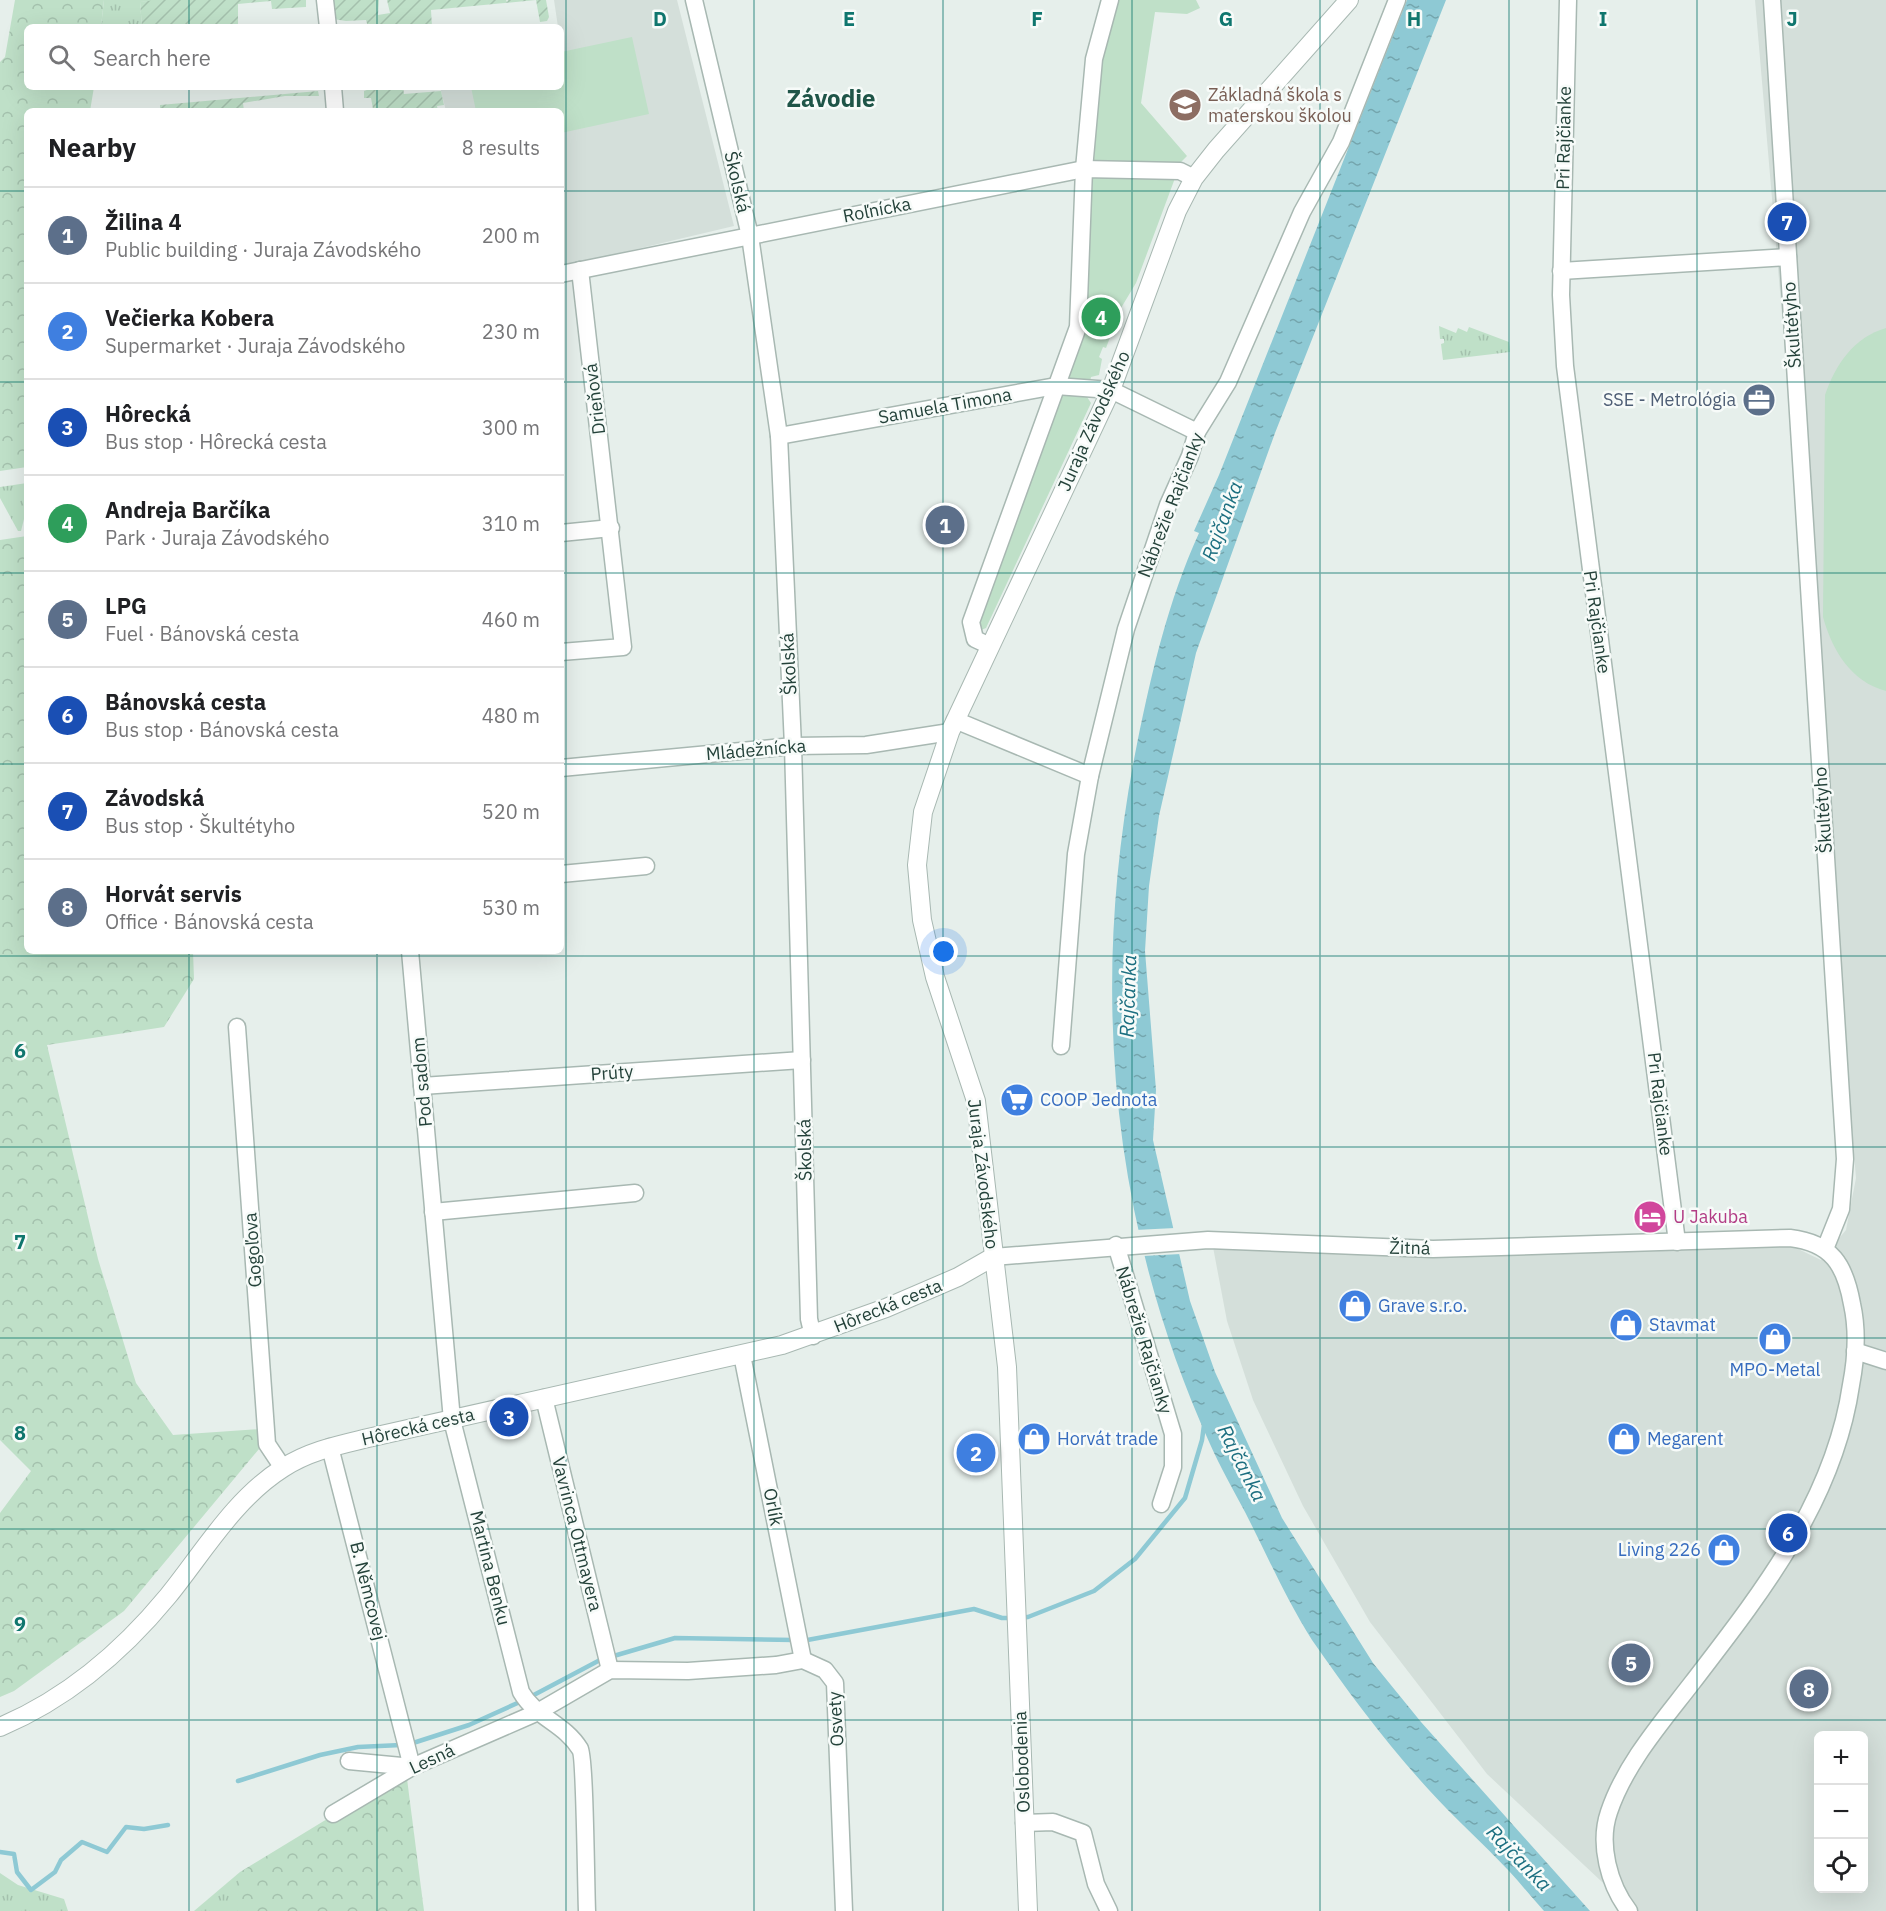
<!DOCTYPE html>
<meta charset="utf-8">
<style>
:root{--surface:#fff;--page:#f6f6f6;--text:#202124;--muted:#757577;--line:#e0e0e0;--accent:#7f4e3f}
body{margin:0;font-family:"IBM Plex Sans",sans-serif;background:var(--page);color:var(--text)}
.controls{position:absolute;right:18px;bottom:18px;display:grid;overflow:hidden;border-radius:9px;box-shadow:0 6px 24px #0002}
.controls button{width:54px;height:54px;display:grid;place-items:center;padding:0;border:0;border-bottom:2px solid var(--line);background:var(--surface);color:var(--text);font:30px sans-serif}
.you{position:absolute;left:944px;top:952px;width:21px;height:21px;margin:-15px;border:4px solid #fff;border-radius:50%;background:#1a73e8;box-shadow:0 0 0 9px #1a73e833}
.badge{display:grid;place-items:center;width:39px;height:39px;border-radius:50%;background:var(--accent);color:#fff;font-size:20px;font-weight:700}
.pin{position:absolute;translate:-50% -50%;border:3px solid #fff;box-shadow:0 2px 6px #0006}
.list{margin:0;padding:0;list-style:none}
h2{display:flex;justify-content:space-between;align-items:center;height:78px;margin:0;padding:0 24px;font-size:26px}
h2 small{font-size:20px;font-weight:400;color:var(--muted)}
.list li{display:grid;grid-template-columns:39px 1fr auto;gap:18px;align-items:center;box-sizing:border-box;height:96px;padding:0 24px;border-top:2px solid var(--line)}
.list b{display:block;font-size:22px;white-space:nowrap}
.list p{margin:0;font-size:20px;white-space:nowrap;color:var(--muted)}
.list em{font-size:20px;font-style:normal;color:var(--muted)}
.icon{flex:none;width:33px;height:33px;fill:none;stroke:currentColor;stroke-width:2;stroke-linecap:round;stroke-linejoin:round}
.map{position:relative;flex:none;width:1886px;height:1911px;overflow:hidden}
.search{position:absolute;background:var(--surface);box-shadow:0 6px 24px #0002;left:24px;top:24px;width:540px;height:66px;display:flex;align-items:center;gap:15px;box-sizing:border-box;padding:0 21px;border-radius:9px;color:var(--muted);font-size:22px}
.panel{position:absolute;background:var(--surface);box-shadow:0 6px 24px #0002;left:24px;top:108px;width:540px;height:846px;border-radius:9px}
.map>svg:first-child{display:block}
.built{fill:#d4dfda;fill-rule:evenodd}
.grass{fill:url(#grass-tufts)}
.forest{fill:url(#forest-crowns)}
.park{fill:#bfe0c8}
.garden{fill:url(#garden-furrows)}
.water{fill:url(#water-ripples)}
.pier{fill:#e6efeb}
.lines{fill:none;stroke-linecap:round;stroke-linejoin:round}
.stream{stroke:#8ec9d4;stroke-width:4.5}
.minor-casing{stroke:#a8b8b2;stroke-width:19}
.tertiary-casing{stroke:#a8b8b2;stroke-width:20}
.minor{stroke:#fff;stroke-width:16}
.tertiary{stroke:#fff;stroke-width:18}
.grid{fill:none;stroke:#0f766e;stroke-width:1.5;stroke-opacity:0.55}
.labels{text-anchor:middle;stroke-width:5;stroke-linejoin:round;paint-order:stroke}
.education-label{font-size:18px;fill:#785e54;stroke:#f7fbf9;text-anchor:start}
.street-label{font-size:18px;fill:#24423a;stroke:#f7fbf9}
.service-label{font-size:18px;fill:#4e5e75;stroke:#f7fbf9;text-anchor:end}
.shop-label{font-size:18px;fill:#366cbe;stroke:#f7fbf9;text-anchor:start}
.hotel-label{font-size:18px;fill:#b23c85;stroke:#f7fbf9;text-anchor:start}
.water-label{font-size:20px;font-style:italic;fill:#1c6f80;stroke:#f7fbf9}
.district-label{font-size:24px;font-weight:bold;fill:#1f5548;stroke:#f7fbf9}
.grid-label{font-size:20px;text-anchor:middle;font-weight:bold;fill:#0f766e;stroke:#f7fbf9;stroke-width:5;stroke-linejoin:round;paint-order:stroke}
</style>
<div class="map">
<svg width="1886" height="1911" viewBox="0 0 1886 1911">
<defs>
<pattern id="grass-tufts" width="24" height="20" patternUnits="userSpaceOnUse" patternTransform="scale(1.5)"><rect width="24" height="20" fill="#bfe0c8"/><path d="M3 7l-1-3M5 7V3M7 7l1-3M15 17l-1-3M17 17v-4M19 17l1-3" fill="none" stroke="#a4c1ad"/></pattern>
<pattern id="forest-crowns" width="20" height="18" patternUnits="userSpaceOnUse" patternTransform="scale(1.5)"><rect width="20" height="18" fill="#bfe0c8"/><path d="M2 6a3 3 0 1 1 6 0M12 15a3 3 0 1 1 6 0" fill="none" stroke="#a4c1ad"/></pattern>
<pattern id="garden-furrows" width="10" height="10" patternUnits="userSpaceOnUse" patternTransform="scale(1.5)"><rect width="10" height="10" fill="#bfe0c8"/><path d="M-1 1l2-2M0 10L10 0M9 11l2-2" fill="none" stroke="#a4c1ad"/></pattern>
<pattern id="water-ripples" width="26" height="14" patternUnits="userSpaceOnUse" patternTransform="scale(1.5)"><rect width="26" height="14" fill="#8ec9d4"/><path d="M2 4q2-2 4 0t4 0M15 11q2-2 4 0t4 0" fill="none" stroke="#74a5ad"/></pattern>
</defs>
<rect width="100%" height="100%" fill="#e6efeb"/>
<g class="built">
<path d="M554 0H677L734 226 561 267V111H446L440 87H561V27H558Z"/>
<path d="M1755 0H1886V1911H1633L1487 1774 1370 1622 1303 1506 1253 1400 1227 1321 1213 1247 1773 1246 1794 1247 1821 1260 1846 1230 1856 1178ZM1818 1736H1864V1888H1818Z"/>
</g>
<g class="grass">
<path d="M104 0H156V1L140 2 142 27H101Z"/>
<path d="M1439 326 1456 333 1458 328 1467 332 1469 327 1509 342 1510 352 1443 360 1441 344 1444 343V339H1440Z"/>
<path d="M27 483V507L21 531H18L0 498V487Z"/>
<path d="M240 1872V1911H194Z"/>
<path d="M0 1873 18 1885 64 1899 68 1911H0Z"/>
</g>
<g class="forest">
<path d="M15 0H104L101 27H27V87H94L90 111H27V467L0 471V62L5 57Z"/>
<path d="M27 536V951H193L194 979 164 1027 47 1045 98 1259 136 1383 173 1435 261 1429 264 1443 124 1611 14 1691 0 1697V1513L31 1471 0 1440V540Z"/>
<path d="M406 1771 424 1911H240V1872Z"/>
</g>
<g class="park">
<path d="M1117 0H1196L1200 8 1187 14 1155 12 1141 103 1187 156 1181 162 1136 283 1121 308 1106 348 1103 347 1099 357 1102 359 1099 375 1091 377 1087 397 1091 403 986 628 981 630 977 624 1084 327 1100 60Z"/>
<path d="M632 37 649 114 561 133V111H476L471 87H561V52Z"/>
<path d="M1886 328V691C1851 682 1832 650 1823 617L1825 395C1835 365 1854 337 1886 328Z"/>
</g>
<g class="garden">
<path d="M156 0H306V7L272 9 271 1 238 4V27H142L140 2Z"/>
<path d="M332 0H379L378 15 390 13 387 0H506L507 2 508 0H546L549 17 547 21 540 22 536 0 431 10 432 27H368L366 20 346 21 333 19Z"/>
<path d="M375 87H403L404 94 441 91 444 105 437 106 438 111H379L373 109 371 98H364V91Z"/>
<path d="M318 91 319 96H285L243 103 244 111H160V105Z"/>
</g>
<path class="water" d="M1407 0H1446L1275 433 1196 653 1159 816 1149 886 1145 951 1156 1090 1153 1140 1190 1301 1215 1372 1282 1518 1373 1663 1421 1722 1590 1911H1544C1532 1898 1521 1884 1509 1871 1483 1843 1454 1818 1429 1790 1386 1743 1348 1692 1312 1640 1286 1599 1267 1555 1245 1512 1233 1489 1220 1467 1210 1444 1109 1221 1089 983 1137 744 1152 671 1168 601 1199 533L1194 531 1219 475Z"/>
<path class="pier" d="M1175 1228 1181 1254 1143 1256 1135 1230Z"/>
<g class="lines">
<g class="stream">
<path d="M1020 1618 1028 1617 1094 1591 1135 1559 1185 1498 1202 1440 1204 1425"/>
<path d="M802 1641 974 1609 1002 1618H1011"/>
<path d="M530 1697 600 1660 675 1638 794 1640"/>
<path d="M410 1744 469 1725 522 1701"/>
<path d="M238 1781 320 1755 358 1747 401 1745"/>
<path d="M0 1852 14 1854 17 1872 31 1890 55 1872 61 1860 82 1842 107 1852 126 1827 144 1829 168 1825"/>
</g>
<defs>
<g id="minor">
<path d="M325 0 328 27"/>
<path d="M694 0 750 236 779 436 793 746 809 1319 813 1336"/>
<path d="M1568 0 1561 295 1565 366 1677 1242"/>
<path d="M1772 0 1845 1159 1841 1209 1825 1249"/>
<path d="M333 87 335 111"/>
<path d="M1561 271 1788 257"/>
<path d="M561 274 1084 169 1180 171 1194 178"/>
<path d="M779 436 1056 386 1111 390 1197 432"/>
<path d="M561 533 611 528"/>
<path d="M990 646 975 639 971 622 1078 327 1084 169 1094 59 1110 0"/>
<path d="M561 652 623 647 580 270"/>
<path d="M955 720 1090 776"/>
<path d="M561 768 793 746 866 745 950 732"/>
<path d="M561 874 646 866"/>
<path d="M410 951 452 1420 521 1692C536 1718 564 1723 580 1749 585 1757 586 1890 587 1911"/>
<path d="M237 1027 267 1444 283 1468"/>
<path d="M1061 1046 1076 854 1090 776 1126 629 1168 505 1190 456 1197 432 1228 382 1302 212 1341 142 1397 0"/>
<path d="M422 1086 802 1060"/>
<path d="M433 1212 635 1193"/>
<path d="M1116 1245 1173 1434V1467L1161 1504"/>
<path d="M993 1257 1208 1240 1433 1249 1790 1238C1832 1243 1845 1265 1852 1304 1858 1331 1856 1359 1851 1385 1834 1501 1762 1592 1692 1683 1662 1722 1625 1764 1609 1812 1598 1844 1609 1885 1629 1911"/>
<path d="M1855 1351 1886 1361"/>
<path d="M742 1355 803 1660"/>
<path d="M544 1398 610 1670"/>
<path d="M330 1447 412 1767 349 1761"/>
<path d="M333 1814 412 1767 536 1713 610 1670 688 1671 776 1665 803 1660 825 1670 835 1683 844 1911"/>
<path d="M1024 1823 1053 1822 1083 1833 1096 1884 1109 1911"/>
</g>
<g id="tertiary">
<path d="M0 1727C66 1699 122 1652 168 1596 203 1553 234 1499 283 1468 309 1451 339 1445 368 1438L782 1345 886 1308 958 1277 993 1257"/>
<path d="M1028 1911 1007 1367 976 1101 935 977 922 920 917 865 923 812 950 732 1111 390 1177 211 1194 178 1216 150 1349 0"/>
</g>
</defs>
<use href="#minor" class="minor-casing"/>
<use href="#tertiary" class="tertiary-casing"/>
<use href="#minor" class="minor"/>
<use href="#tertiary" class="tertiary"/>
</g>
<path class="grid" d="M189 0V27M377 0V27M566 0V1911M754 0V1911M943 0V1911M1132 0V1911M1320 0V1911M1509 0V1911M1697 0V1911M189 87V111M377 87V111M0 191H27M561 191H1886M0 382H27M561 382H1886M0 573H27M561 573H1886M0 764H27M561 764H1886M189 951V1911M377 951V1911M0 956H1886M0 1147H1886M0 1338H1886M0 1529H1886M0 1720H1886"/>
<defs>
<symbol id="school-disc" viewBox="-11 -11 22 22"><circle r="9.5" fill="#8d6e63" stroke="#f7fbf9"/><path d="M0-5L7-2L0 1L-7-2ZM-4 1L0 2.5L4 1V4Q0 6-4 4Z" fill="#fff"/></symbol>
<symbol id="office-disc" viewBox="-11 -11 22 22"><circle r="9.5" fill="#5c6f8a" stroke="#f7fbf9"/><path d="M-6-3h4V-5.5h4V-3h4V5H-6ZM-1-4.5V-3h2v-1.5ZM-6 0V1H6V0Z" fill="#fff"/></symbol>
<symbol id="supermarket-disc" viewBox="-11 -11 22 22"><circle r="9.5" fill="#3f7fe0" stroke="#f7fbf9"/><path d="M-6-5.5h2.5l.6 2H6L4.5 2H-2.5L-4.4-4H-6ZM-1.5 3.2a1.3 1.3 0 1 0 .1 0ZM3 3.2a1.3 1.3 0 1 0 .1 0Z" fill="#fff"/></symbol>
<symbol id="hotel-disc" viewBox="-11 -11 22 22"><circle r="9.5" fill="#d1479c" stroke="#f7fbf9"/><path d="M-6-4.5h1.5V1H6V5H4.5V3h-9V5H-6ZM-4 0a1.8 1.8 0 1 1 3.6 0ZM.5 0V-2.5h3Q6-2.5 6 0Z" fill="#fff"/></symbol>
<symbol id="shop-disc" viewBox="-11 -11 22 22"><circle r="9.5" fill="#3f7fe0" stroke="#f7fbf9"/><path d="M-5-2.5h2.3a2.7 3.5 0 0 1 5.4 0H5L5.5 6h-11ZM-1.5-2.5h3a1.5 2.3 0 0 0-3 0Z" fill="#fff"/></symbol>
</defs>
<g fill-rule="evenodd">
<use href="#school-disc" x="1166" y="86" width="38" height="38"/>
<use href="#office-disc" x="1740" y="381" width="38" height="38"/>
<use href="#supermarket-disc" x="998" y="1081" width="38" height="38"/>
<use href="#hotel-disc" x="1631" y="1198" width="38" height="38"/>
<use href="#shop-disc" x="1336" y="1287" width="38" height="38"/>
<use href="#shop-disc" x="1607" y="1306" width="38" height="38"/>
<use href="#shop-disc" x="1756" y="1320" width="38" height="38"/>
<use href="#shop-disc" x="1015" y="1420" width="38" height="38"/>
<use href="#shop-disc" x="1605" y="1420" width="38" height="38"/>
<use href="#shop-disc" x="1705" y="1531" width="38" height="38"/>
</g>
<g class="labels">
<g class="education-label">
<text x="1208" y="101">Základná škola s<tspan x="1208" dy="21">materskou školou</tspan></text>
</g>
<g class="street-label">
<text transform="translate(1564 138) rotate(-89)" y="6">Pri Rajčianke</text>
<text transform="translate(737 182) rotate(77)" y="6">Školská</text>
<text transform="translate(877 210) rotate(-11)" y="6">Roľnícka</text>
<text transform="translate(1792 325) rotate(-94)" y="6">Škultétyho</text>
<text transform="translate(595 399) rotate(-97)" y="6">Drieňová</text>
<text transform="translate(945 406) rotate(-10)" y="6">Samuela Timona</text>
<text transform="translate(1094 421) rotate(-66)" y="6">Juraja Závodského</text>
<text transform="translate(1171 505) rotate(-69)" y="6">Nábrežie Rajčianky</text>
<text transform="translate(1597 622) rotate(82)" y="6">Pri Rajčianke</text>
<text transform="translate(789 664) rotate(-93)" y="6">Školská</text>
<text transform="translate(756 750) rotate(-5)" y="6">Mládežnícka</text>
<text transform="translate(1823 810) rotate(-94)" y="6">Škultétyho</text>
<text transform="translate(612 1073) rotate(-4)" y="6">Prúty</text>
<text transform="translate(422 1082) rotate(-95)" y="6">Pod sadom</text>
<text transform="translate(1660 1104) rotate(83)" y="6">Pri Rajčianke</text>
<text transform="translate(805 1150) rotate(-91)" y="6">Školská</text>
<text transform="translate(983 1174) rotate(83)" y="6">Juraja Závodského</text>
<text transform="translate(1410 1248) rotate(1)" y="6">Žitná</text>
<text transform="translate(253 1250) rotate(-94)" y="6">Gogoľova</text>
<text transform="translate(888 1306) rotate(-22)" y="6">Hôrecká cesta</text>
<text transform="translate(1144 1340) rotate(73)" y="6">Nábrežie Rajčianky</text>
<text transform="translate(418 1427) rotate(-13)" y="6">Hôrecká cesta</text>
<text transform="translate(773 1507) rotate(79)" y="6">Orlík</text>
<text transform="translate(577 1534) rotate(76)" y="6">Vavrinca Ottmayera</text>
<text transform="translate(490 1568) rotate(76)" y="6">Martina Benku</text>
<text transform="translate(368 1591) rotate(76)" y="6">B. Němcovej</text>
<text transform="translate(836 1719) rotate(-93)" y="6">Osvety</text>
<text transform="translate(432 1759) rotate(-25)" y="6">Lesná</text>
<text transform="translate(1022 1762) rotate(-92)" y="6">Oslobodenia</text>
</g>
<g class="service-label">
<text x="1736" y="406">SSE - Metrológia</text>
</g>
<g class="shop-label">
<text x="1040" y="1106">COOP Jednota</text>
<text x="1378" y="1312">Grave s.r.o.</text>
<text x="1649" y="1331">Stavmat</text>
<text x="1775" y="1376" text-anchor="middle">MPO-Metal</text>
<text x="1057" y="1445">Horvát trade</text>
<text x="1647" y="1445">Megarent</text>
<text x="1701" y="1556" text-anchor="end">Living 226</text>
</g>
<g class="hotel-label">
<text x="1673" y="1223">U Jakuba</text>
</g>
<g class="water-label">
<text transform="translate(1222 521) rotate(-70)" y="7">Rajčanka</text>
<text transform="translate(1128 996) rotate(-88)" y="7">Rajčanka</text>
<text transform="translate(1242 1463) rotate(63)" y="7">Rajčanka</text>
<text transform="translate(1519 1858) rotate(46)" y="7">Rajčanka</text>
</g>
<g class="district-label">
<text x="831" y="107">Závodie</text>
</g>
</g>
<g class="grid-label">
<text x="660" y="26">D</text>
<text x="849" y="26">E</text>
<text x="1037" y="26">F</text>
<text x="1226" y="26">G</text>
<text x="1414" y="26">H</text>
<text x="1603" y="26">I</text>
<text x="1792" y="26">J</text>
<text x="20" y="1058">6</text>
<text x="20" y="1249">7</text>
<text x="20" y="1440">8</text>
<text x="20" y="1631">9</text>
</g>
</svg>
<div class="controls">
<button>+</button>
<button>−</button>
<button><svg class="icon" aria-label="locate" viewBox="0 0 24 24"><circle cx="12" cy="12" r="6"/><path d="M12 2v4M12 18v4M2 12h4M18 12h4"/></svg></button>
</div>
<div class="you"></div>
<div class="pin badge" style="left:945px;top:525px;background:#5c6f8a">1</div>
<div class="pin badge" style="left:976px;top:1453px;background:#3f7fe0">2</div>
<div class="pin badge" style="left:509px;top:1417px;background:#1a4fb4">3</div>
<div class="pin badge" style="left:1101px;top:317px;background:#2e9e5b">4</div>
<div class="pin badge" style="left:1631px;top:1663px;background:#5c6f8a">5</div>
<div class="pin badge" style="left:1788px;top:1533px;background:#1a4fb4">6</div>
<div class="pin badge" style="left:1787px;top:222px;background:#1a4fb4">7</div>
<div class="pin badge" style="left:1809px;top:1689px;background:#5c6f8a">8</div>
<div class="search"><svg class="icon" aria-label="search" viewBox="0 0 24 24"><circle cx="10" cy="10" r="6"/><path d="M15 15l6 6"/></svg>Search here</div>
<section class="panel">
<h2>Nearby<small>8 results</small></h2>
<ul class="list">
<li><span class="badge" style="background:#5c6f8a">1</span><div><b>Žilina 4</b><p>Public building · Juraja Závodského</p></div><em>200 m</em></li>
<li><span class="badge" style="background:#3f7fe0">2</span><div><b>Večierka Kobera</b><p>Supermarket · Juraja Závodského</p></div><em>230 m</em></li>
<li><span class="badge" style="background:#1a4fb4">3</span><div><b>Hôrecká</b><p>Bus stop · Hôrecká cesta</p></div><em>300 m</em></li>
<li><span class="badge" style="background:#2e9e5b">4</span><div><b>Andreja Barčíka</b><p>Park · Juraja Závodského</p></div><em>310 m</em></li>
<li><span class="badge" style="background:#5c6f8a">5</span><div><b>LPG</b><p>Fuel · Bánovská cesta</p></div><em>460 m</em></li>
<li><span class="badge" style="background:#1a4fb4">6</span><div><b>Bánovská cesta</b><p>Bus stop · Bánovská cesta</p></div><em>480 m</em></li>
<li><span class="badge" style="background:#1a4fb4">7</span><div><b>Závodská</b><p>Bus stop · Škultétyho</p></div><em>520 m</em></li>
<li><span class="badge" style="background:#5c6f8a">8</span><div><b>Horvát servis</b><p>Office · Bánovská cesta</p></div><em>530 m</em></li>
</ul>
</section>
</div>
